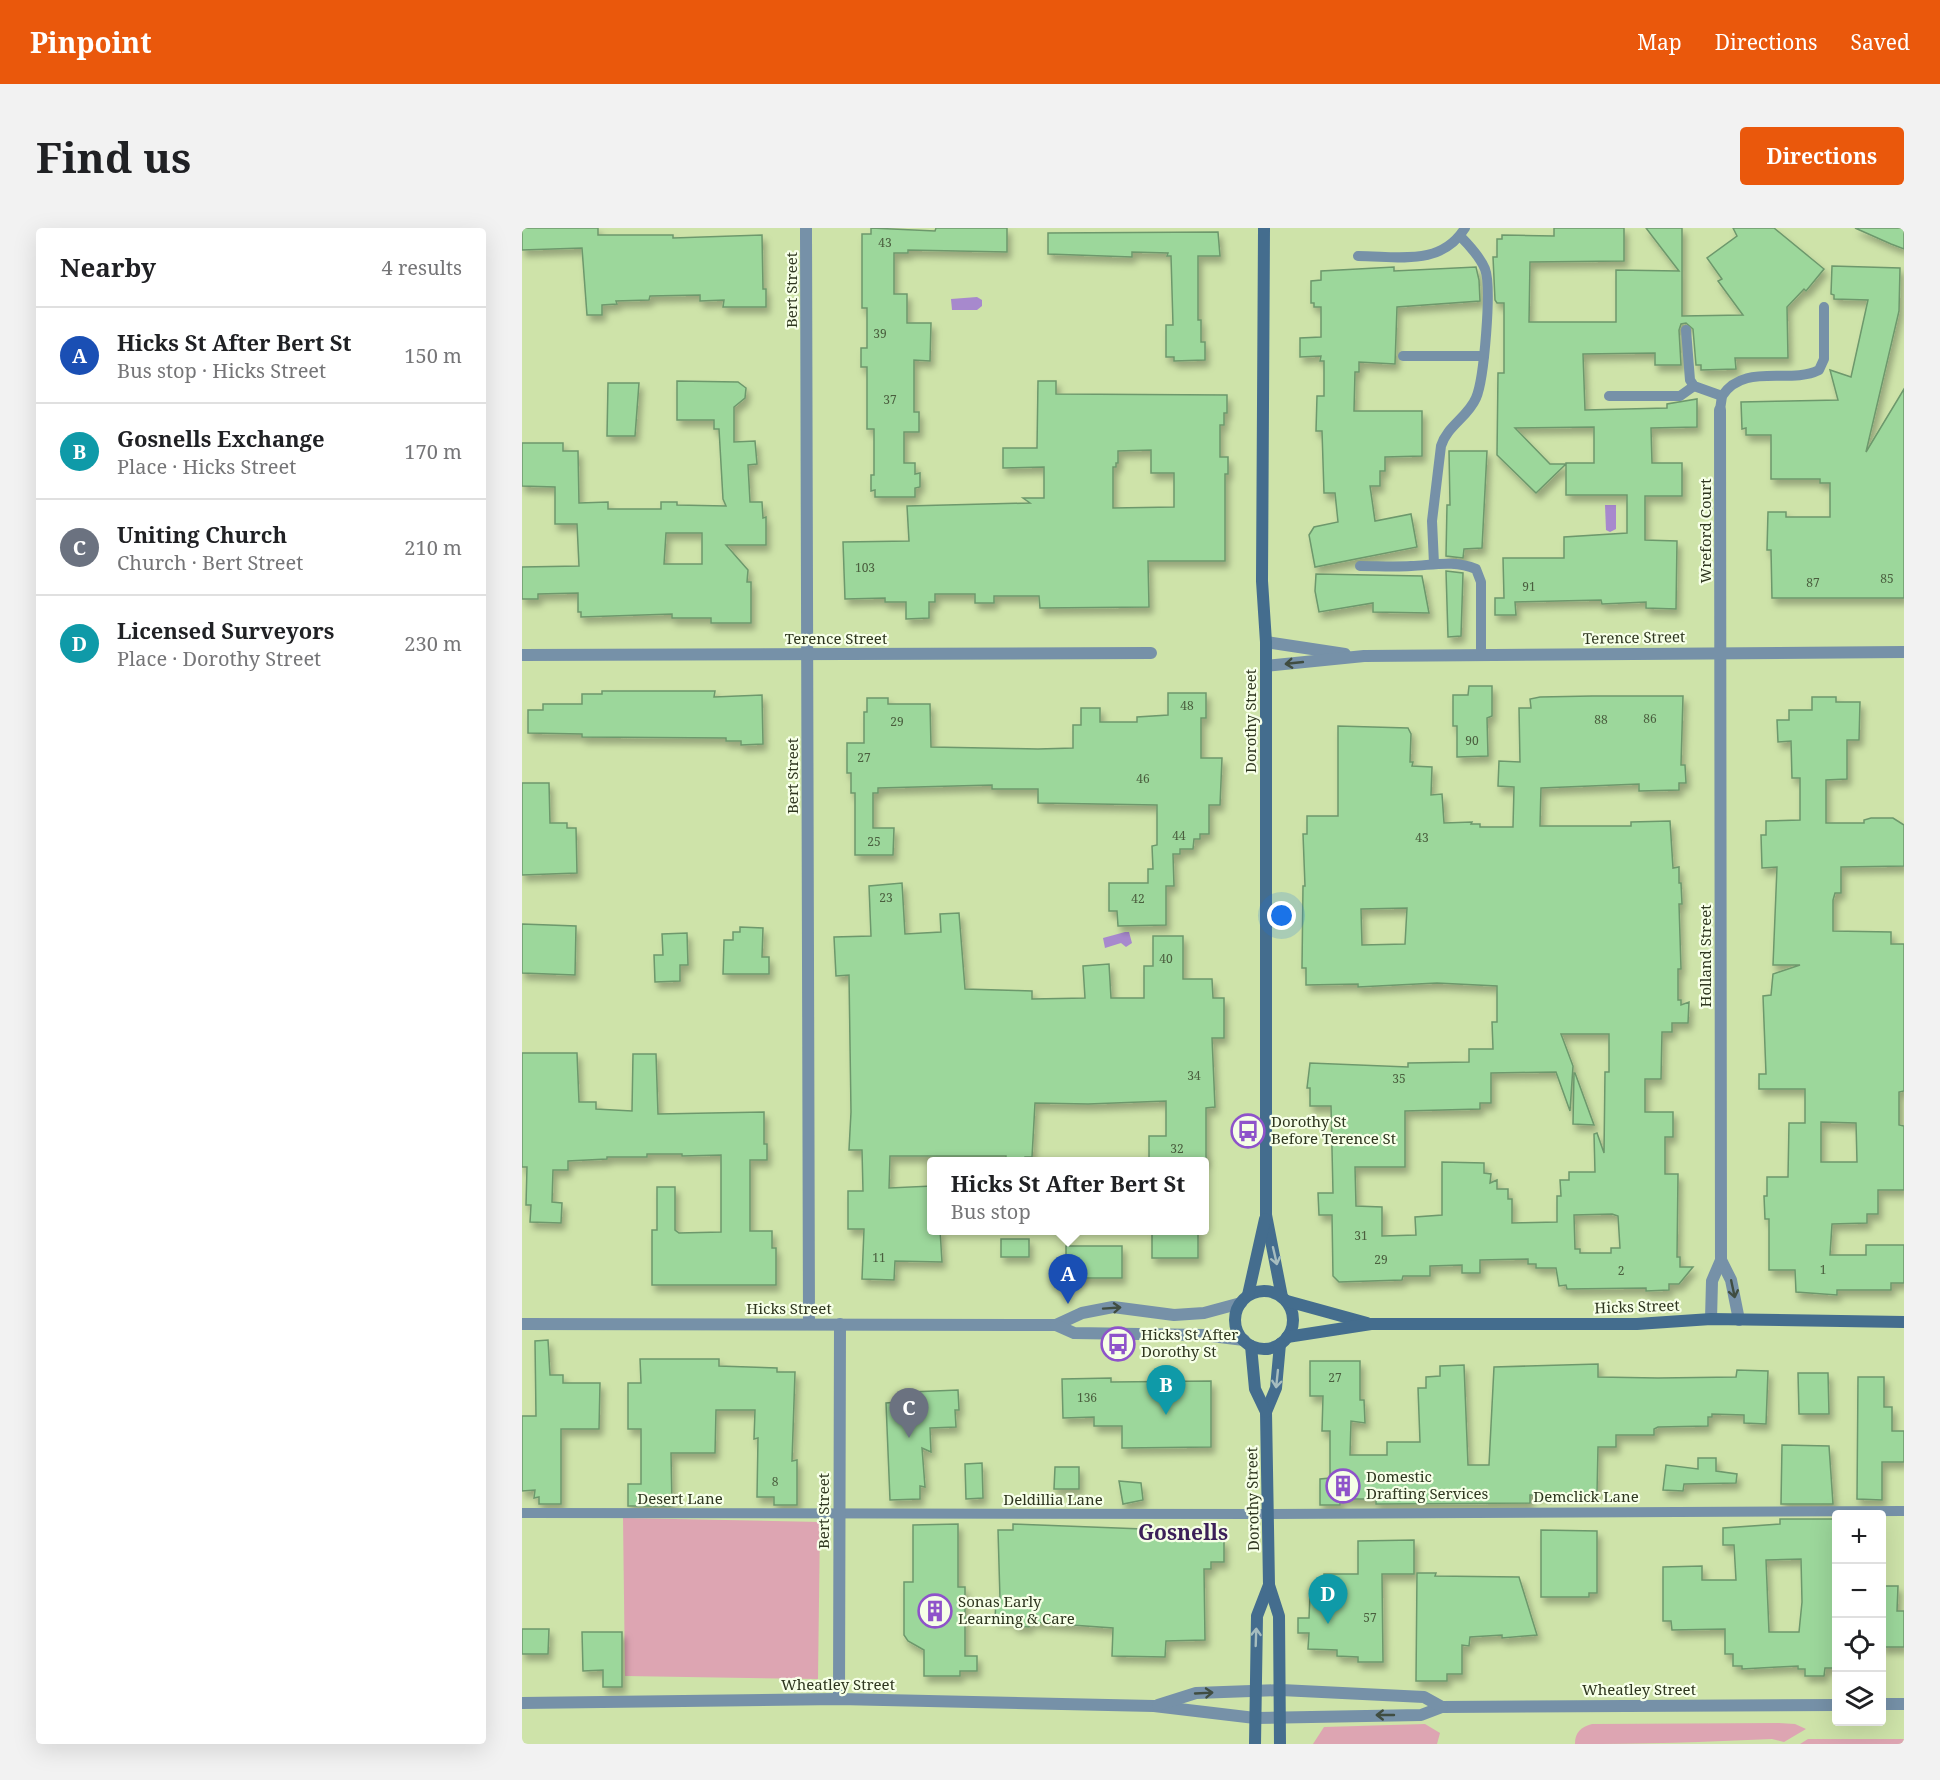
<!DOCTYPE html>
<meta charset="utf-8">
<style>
:root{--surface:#fff;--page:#f2f2f2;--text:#202124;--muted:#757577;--line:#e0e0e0;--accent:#ea580c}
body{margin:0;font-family:"Noto Serif",serif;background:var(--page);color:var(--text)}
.controls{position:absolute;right:18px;bottom:18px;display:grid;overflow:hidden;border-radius:6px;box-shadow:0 6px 24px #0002}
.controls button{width:54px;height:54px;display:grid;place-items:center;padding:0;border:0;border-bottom:2px solid var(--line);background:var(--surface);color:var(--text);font:30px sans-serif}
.you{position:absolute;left:760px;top:688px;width:21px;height:21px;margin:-15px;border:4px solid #fff;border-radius:50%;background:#1a73e8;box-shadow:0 0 0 9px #1a73e833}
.badge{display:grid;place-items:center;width:39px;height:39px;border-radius:50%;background:var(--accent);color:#fff;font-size:20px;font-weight:700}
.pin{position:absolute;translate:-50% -50px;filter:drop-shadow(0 2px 3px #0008)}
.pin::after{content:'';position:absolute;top:32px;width:21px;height:18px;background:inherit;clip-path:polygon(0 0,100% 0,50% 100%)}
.popup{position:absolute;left:405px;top:929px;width:282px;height:78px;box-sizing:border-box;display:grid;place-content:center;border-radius:6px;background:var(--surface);filter:drop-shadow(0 2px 4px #0005);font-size:20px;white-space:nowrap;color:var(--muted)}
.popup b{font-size:22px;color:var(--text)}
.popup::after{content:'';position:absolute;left:50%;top:100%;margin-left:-12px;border:12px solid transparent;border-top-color:var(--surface)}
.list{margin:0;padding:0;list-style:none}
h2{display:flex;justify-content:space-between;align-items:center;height:78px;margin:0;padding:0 24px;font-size:26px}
h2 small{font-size:20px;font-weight:400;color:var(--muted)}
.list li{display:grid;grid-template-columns:39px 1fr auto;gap:18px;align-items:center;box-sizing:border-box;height:96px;padding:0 24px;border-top:2px solid var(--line)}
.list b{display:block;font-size:22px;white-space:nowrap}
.list p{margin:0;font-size:20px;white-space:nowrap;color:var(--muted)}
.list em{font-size:20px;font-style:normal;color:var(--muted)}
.icon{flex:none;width:33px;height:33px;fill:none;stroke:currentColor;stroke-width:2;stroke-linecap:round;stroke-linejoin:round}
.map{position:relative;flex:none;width:1382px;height:1516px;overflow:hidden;border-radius:6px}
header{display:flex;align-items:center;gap:36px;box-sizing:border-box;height:84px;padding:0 30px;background:var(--accent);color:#fff}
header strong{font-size:28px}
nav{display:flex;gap:33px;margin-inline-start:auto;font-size:21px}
.intro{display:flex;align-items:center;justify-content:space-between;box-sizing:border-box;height:144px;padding:0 36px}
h1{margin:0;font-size:42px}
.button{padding:15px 27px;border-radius:6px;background:var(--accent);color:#fff;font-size:21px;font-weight:700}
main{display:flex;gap:36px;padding:0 36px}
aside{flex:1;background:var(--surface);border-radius:6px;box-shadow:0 6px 24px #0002}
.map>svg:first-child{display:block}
.green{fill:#dda5b2}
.water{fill:#a789cd}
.building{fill:#9cd79b;stroke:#6d986c;stroke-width:1.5;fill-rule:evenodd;filter:url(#shadow)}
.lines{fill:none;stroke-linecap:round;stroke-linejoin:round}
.service{stroke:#7691a8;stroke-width:10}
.minor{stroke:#7691a8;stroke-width:12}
.tertiary{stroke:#7691a8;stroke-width:12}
.secondary{stroke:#446d8e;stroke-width:12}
.oneway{stroke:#404d41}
.oneway2{stroke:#a6bdbf}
.labels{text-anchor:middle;stroke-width:4.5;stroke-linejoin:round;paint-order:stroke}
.number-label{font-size:12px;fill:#4a5e3e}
.street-label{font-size:15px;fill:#2e361f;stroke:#f6ffe7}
.poi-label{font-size:15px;fill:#2e361f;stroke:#f6ffe7;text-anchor:start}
.district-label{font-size:21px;font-weight:bold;fill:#3c2059;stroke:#f6ffe7}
</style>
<header>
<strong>Pinpoint</strong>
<nav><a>Map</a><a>Directions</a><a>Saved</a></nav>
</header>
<div class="intro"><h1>Find us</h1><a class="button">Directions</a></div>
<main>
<aside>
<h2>Nearby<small>4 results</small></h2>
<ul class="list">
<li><span class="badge" style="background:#1a4fb4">A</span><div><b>Hicks St After Bert St</b><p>Bus stop · Hicks Street</p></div><em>150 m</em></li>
<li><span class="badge" style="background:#0f9aa8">B</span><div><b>Gosnells Exchange</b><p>Place · Hicks Street</p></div><em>170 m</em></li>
<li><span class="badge" style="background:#6b7280">C</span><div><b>Uniting Church</b><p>Church · Bert Street</p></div><em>210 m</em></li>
<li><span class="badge" style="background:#0f9aa8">D</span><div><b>Licensed Surveyors</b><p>Place · Dorothy Street</p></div><em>230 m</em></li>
</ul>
</aside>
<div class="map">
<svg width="1382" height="1516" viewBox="0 0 1382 1516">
<defs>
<filter id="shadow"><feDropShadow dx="3.5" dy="6" stdDeviation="3" flood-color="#0004"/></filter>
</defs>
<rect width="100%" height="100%" fill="#cee3a9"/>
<g class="green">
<path d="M101 1290 298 1294 296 1451 103 1448Z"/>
<path d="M1257 1495 1273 1496 1284 1501 1262 1514 1250 1511C1184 1514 1120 1516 1053 1516 1053 1504 1059 1499 1070 1496Z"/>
<path d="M903 1496 918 1505 915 1516H791L802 1499Z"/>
<path d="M1286 1511H1382V1516H1278Z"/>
</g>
<g class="water">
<path d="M455 69 460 72V78L455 82H430L429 71Z"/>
<path d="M1083 277H1094V301L1088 304 1084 302Z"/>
<path d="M603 704H607L610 715 604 719 599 715 583 720 581 710Z"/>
</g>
<g class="building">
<path d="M0 0H76V7H151V10L240 7 241 61H244V79H201L202 72 178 73V67L128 68 127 72 94 73 95 76 80 77V87H65L60 20 0 22Z"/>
<path d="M349 0 413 3 414 0H485V24L386 22V25H372V66H385V95H409L408 133 392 132V184H397V204H382V235H393V246L398 245V259L393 260V269H353V262L349 263V247H352V201H345V139H339V120H345V80H340V6H349Z"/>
<path d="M1032 0H1102V33L1008 34 1007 94H1094V42L1157 43 1124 0H1160V88L1221 87 1196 53 1200 51 1185 30 1215 8 1211 0H1252L1302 41 1284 63 1282 61 1265 79 1266 130H1213L1214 141 1179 142V137H1174L1171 101 1164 95 1159 96 1157 102 1159 137H1133V125L1061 126 1063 182 1145 180V176L1175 171V199L1129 200 1130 235H1160V268H1123V312L1155 313 1154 381 1124 380V374L1080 376 1079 372 993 374 994 387H973V370H982L981 330H1042V309L1105 305V267H1044V235H1072V199L993 200 1028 236H1044L1014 265 975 227 976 145H982V75H975L973 72 971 29H975V11H980V7L1032 8Z"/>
<path d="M1333 0H1382V21L1369 16Z"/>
<path d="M696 4 698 28H676V92H679V114H683V132L652 133V129H644V97H651L649 28H645L646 25 610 24V29L526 26V5Z"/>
<path d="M1310 38 1378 40 1377 83 1344 224 1382 161V370H1250L1249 322H1245L1246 284H1264V289H1308V255H1298V251H1249V207H1224V200L1220 201 1219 174 1316 172 1308 142 1329 149 1346 72 1312 71V67L1309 66Z"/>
<path d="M872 39V43L954 39 957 52 958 73 875 79 873 136 837 134V144H833L832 183H900V228L863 229V243H858V258H848L853 293 889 286 895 319 793 339 787 307 792 299 816 294 813 265H802L800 203H794L795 168H802V133H798L799 128 778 129V110L799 109V79H792V75H789V53L799 52V43Z"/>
<path d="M155 153 216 154 224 160 223 170 212 179V214L233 213 235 236 226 237 228 274H240L241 290 244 289V317H204L226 342 225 354H229V395H189V390H150V386L59 389V384H56V365L16 366V371H0V339L57 338 55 296H33V259L0 258V215H41V223H56L57 275 86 274V281H139V274H155V277L204 278 201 271 197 201H192V192H155ZM144 305H180V336H142Z"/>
<path d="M516 153H534V166L705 167V185H702V197H698V229H706V246H703V333H626L627 379 518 380 517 368H472V375H453V366H413V374H407V390L384 391V374H363V370L323 371 321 314 387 313 385 278 508 275 501 270H522V239L481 240V220H515ZM629 222V245H652V279L591 280V239H594V235H596V223Z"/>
<path d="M86 155H117L113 208H85Z"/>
<path d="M927 223H965L960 320 942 321 941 330 924 328 925 277H928Z"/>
<path d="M924 343 941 345 939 408 926 409Z"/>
<path d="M794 346 900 348 907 385 851 384V375L797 384 793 363Z"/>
<path d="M947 458H970V488L965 490 966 528 935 529V498H931V467H946Z"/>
<path d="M80 463H193L192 469 240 467 241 516 219 517V513H204V510L60 509V506L6 505V482H21V476H60V466H80Z"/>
<path d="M646 465H684V490H679V530H700L698 577H687V606H678V611H672L671 621H658V626H651L652 658H644V697L596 698 595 683H587V655H626V641H631L630 618 635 617V577L516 575V561H470V557L356 560V565H351V600H372L371 627H333V565H329V545H325V515H342V484H345V470H366V476H408L409 519 516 521 551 520V497H559V480H578V494H615V489L646 487Z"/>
<path d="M1070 468H1161L1159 537H1163L1164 555H1157V562L1117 563V556L1019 560 1018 598H1109V594L1148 593 1151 640 1157 639V655H1159L1160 676H1157L1159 741H1156V772H1159V777L1167 774 1166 795H1150V804H1140L1139 851H1123V884H1151V909H1143V946H1156L1155 1029H1158V1039H1171L1157 1056H1147V1062L1124 1063V1060L1045 1061 1044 1057 1037 1058 1034 1040H1014V1036H1006V1031L958 1032V1045H940V1037L908 1038V1048H881L880 1052 817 1054 811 1048 810 987H797L796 965H811L809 878H788V860H785L788 835 886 839V835L947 834V821H971L970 794H975V758L915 755 836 759V756L784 757V740H780L781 658H783L781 606H785V588H816V498L886 500 889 506 888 534H891L890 538 910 539 909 567 920 566 922 595 950 594 949 596H958V599H991L992 559 976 558 977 533 998 534 997 480H1009L1008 471 1018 469ZM885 680 883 716 840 717 839 681ZM1039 806H1087V844H1083L1082 925 1075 905 1072 906 1073 944H1047V952H1038L1039 968H1035V994L990 995V971H986V961H975V952L968 955 969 946 962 945V935L920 934V987L893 989 894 1007 860 1008V979L834 978 833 939H883V883L958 881V875H969V845L1034 844 1048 883 1051 838ZM1090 986 1096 988 1098 1020H1089V1025H1058V1021H1053L1052 987Z"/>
<path d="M1290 469H1314V474H1338L1337 512H1325V551L1304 552V595H1342V592L1349 590H1371L1382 597V638L1319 639V665H1313L1311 672V703L1369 704V716H1382V863L1377 864V897L1382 898V962H1356V986H1345V995L1310 996 1308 1027H1344V1017H1382V1055H1369V1062H1315V1067L1274 1064 1273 1042H1247V991H1243L1242 968H1245V949H1266L1267 895H1283V861H1237V846H1244L1241 768 1249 767 1251 746 1278 737H1251L1255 639 1240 640 1239 607H1244V593L1278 592V550H1270L1269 513 1256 514 1255 492H1267V482H1290ZM1299 894 1334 895 1335 934H1299Z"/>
<path d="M0 555H27L28 595H45V600H54L55 645 0 647Z"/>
<path d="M380 655 383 706 419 704 418 686 437 685 443 761 510 763V771L563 770 561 738 587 736 589 770H622V738H631V708H661V751H690L691 770H702V810H690L693 879 684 880V933H627V908H644V873L566 876 513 875 510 929H503V933L484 932V928H368L367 960 410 958V1002H418L420 1034 373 1033 372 1052 340 1051 342 1001H326V963H341L340 922H327L329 884 327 747 314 748 312 709 349 708 347 658Z"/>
<path d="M0 696 54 698 53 747 0 745Z"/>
<path d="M218 699 241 700 240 729H247V746H201L202 712H211V704H218Z"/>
<path d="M165 705 166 737H158V753L133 754 132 727H141L140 706Z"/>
<path d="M0 825H55L57 874H74V881L110 883 111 826H134L136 886 242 884V916H245V932H228V1003H250V1020H254V1057H130V1002H135V959H153V1002L157 1005 199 1004V927L160 928V926H125V929H85V931L46 933V942H31L30 974 40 975 39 995 8 994 9 977H4L5 939H0Z"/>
<path d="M1052 845H1053L1072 897 1051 896Z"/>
<rect x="630" y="1002" width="46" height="28"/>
<rect x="479" y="1011" width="28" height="18"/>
<rect x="544" y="1018" width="56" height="32"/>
<path d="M26 1112 28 1147H41V1155H78L77 1201H39V1276H17V1269L12 1270 13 1262 0 1263V1188H14L13 1113Z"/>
<path d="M118 1131H197V1138L255 1140V1144H273L270 1233 275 1232V1277H252V1269H235L236 1210 232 1211 233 1182H194L193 1225H149L150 1278H106V1256H119V1201H106V1155H119Z"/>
<path d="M788 1133H838V1172H842L843 1195 829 1193 828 1227H865V1214H898L896 1160H904V1149L918 1148V1138L942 1137 946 1237H967L972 1139 1076 1136V1149L1136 1150 1214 1149 1215 1142 1246 1143 1244 1196 1222 1195V1187L1190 1186V1189H1186V1198L1136 1199 1132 1201V1207H1094V1219H1076L1075 1265 1008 1267V1275L854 1276V1271H818V1277H798V1251L808 1250V1203H800L801 1168H788Z"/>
<path d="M1276 1145H1306L1307 1186H1277Z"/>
<path d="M1336 1149H1362V1179H1370V1203H1382V1234H1360V1272L1335 1271Z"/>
<path d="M589 1150V1154L689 1153V1219L600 1220V1198H572V1189L541 1190 540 1151Z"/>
<path d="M436 1162 437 1182H433L434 1199 408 1200 409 1224 400 1220 403 1259 398 1258V1271L368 1272 364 1175 388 1173V1164Z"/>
<path d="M1260 1217 1307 1218 1311 1276H1259Z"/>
<path d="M1176 1230H1194V1243L1215 1246 1214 1255 1162 1256 1161 1263 1141 1262 1144 1237 1176 1241Z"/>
<path d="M460 1235 461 1270 444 1271 443 1236Z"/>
<path d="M533 1239H557V1261H532Z"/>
<path d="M597 1253 619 1255 621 1272 601 1276Z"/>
<path d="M1258 1291H1311V1302H1314V1426H1312L1311 1440H1303L1302 1448H1283V1441H1276V1438L1220 1441V1438H1211V1426H1203V1401L1150 1402 1149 1393H1141V1339L1180 1338V1352H1214L1212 1317H1201V1300L1258 1296ZM1279 1331 1280 1374 1277 1404H1247L1244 1332Z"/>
<path d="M436 1296V1359H443V1428H455V1443H438V1448H402V1422L386 1413 382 1407V1354H391V1297Z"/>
<path d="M491 1296 647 1302V1313L702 1312V1334H689V1341H682L683 1412 644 1413 643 1429 590 1428 591 1400 508 1394 507 1399 492 1398 489 1392H473L474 1371H478L476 1302H491Z"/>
<path d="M1019 1302 1075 1303V1365H1067V1369H1019Z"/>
<path d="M892 1312V1346H860L861 1434H836V1429L815 1428V1422L786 1421 787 1405H776V1390H787L788 1367H803L802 1346H836V1313Z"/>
<path d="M895 1345H914L913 1348 997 1349 1015 1407 980 1410V1407L948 1409 947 1418 940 1417V1446H925V1453H894Z"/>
<path d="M1359 1358H1376L1375 1383H1382V1419H1359Z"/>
<path d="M0 1401H27L26 1426H0Z"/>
<path d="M60 1404H100V1459H81V1442L61 1443Z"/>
</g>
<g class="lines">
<g class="service">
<path d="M836 28C876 28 919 39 943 0"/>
<path d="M1164 102 1168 152 1172 158 1200 168"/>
<path d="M881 128H962"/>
<path d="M1087 168H1158L1172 158"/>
<path d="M1198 182 1200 168C1222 134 1267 157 1297 142L1302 131V79"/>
<path d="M912 336 910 293 919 218C925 198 946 189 954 170 962 152 970 59 963 41 958 29 947 17 938 8"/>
<path d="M838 338C855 338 872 339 889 338 912 337 932 332 954 341L959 354V427"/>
<path d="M0 1285 746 1286 1382 1283"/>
</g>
<g class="minor">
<path d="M284 0 287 1096"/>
<path d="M0 427 629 425"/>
<path d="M1199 1032 1209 1052 1217 1092"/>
<path d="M1189 1091 1190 1053 1199 1032 1198 182"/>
<path d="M317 1471 318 1096"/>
</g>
<g class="tertiary">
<path d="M744 414 823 426"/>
<path d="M744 438 842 428 1382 424"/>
<path d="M0 1096 534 1097 560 1085 591 1079 652 1087 682 1085 719 1075"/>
<path d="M534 1097 552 1105 681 1107 722 1112"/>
<path d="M0 1475 317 1471 632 1478 733 1490 899 1487 920 1479 1314 1477"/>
<path d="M1360 1476H1382"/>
<path d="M636 1477 674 1465 759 1462 902 1469 920 1479"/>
</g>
<g class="secondary">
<path d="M742 0 740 353 744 414V987L760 1069"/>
<circle cx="742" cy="1092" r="29"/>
<path d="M726 1067 743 991"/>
<path d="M765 1073 845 1095"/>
<path d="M765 1109 849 1096H1115L1189 1091 1382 1094"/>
<path d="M758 1116 754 1160 744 1184 747 1357 757 1388 758 1516"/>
<path d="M729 1118 733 1161 744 1184"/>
<path d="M733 1516 735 1388 747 1357"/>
</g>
</g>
<defs><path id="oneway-shaft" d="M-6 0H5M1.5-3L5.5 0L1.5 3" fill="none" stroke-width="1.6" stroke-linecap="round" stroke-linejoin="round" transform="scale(1.5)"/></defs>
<g class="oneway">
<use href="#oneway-shaft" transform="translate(772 435) rotate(174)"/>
<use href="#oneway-shaft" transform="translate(1211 1061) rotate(78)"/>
<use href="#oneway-shaft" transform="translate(590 1080) rotate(-4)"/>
<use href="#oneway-shaft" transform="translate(682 1465) rotate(-3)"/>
<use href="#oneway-shaft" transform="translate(863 1487) rotate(180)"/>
</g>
<g class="oneway2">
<use href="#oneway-shaft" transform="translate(753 1028) rotate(77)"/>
<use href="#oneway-shaft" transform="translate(755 1151) rotate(96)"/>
<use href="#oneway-shaft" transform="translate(734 1409) rotate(-88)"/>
</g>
<defs>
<symbol id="bus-ring" viewBox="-11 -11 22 22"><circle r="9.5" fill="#f6ffe7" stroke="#8e53ca" stroke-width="1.5"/><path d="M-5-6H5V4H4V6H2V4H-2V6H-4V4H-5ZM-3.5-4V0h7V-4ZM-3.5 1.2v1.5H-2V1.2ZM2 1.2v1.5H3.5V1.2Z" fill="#8e53ca"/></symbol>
<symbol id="building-ring" viewBox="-11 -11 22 22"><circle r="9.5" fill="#f6ffe7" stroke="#8e53ca" stroke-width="1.5"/><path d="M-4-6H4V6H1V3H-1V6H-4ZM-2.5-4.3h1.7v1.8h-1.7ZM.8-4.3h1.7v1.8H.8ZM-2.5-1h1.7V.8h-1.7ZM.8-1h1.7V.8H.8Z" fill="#8e53ca"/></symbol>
</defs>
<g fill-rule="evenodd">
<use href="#bus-ring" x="707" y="884" width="38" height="38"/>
<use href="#bus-ring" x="577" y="1097" width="38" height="38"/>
<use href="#building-ring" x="802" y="1239" width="38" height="38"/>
<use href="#building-ring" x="394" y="1364" width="38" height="38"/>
</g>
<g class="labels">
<g class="number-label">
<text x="363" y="19">43</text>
<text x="358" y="110">39</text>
<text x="368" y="176">37</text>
<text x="343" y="344">103</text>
<text x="1365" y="355">85</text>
<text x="1291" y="359">87</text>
<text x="1007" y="363">91</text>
<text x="665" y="482">48</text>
<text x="1128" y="495">86</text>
<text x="1079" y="496">88</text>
<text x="375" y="498">29</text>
<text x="950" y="517">90</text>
<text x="342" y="534">27</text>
<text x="621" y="555">46</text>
<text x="657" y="612">44</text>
<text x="900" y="614">43</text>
<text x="352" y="618">25</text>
<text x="364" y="674">23</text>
<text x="616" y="675">42</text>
<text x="644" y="735">40</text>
<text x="672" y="852">34</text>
<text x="877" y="855">35</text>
<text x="655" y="925">32</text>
<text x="839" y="1012">31</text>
<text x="357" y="1034">11</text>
<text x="859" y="1036">29</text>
<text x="1301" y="1046">1</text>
<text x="1099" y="1047">2</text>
<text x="813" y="1154">27</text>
<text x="565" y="1174">136</text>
<text x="253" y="1258">8</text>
<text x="848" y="1394">57</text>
</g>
<g class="street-label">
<text transform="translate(270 62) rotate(-90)" y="5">Bert Street</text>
<text transform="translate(1184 303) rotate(-90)" y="5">Wreford Court</text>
<text transform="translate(1112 410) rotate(-1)" y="5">Terence Street</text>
<text x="314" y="416">Terence Street</text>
<text transform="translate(729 493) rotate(-90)" y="5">Dorothy Street</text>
<text transform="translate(271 548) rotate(-90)" y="5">Bert Street</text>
<text transform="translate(1184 728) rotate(-90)" y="5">Holland Street</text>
<text transform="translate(1115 1079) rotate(-2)" y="5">Hicks Street</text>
<text x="267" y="1086">Hicks Street</text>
<text x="1064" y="1274">Demclick Lane</text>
<text x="158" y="1276">Desert Lane</text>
<text transform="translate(731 1271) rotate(-91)" y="5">Dorothy Street</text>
<text x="531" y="1277">Deldillia Lane</text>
<text transform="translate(302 1283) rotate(-90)" y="5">Bert Street</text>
<text x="316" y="1462">Wheatley Street</text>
<text x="1117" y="1467">Wheatley Street</text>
</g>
<g class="poi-label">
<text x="749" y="899">Dorothy St<tspan x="749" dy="17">Before Terence St</tspan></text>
<text x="619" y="1112">Hicks St After<tspan x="619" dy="17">Dorothy St</tspan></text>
<text x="844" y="1254">Domestic<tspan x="844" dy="17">Drafting Services</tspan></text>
<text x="436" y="1379">Sonas Early<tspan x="436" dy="17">Learning &amp; Care</tspan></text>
</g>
<g class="district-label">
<text x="661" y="1312">Gosnells</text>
</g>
</g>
</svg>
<div class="controls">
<button>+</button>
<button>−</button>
<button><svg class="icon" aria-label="locate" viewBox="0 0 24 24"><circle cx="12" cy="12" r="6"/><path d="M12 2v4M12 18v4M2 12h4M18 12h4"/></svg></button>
<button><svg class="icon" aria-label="layers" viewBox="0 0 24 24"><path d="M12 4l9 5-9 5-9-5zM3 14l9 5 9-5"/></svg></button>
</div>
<div class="you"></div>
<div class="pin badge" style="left:546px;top:1076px;background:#1a4fb4">A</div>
<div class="popup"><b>Hicks St After Bert St</b>Bus stop</div>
<div class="pin badge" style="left:644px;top:1187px;background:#0f9aa8">B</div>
<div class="pin badge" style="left:387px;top:1210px;background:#6b7280">C</div>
<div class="pin badge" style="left:806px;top:1396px;background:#0f9aa8">D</div>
</div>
</main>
